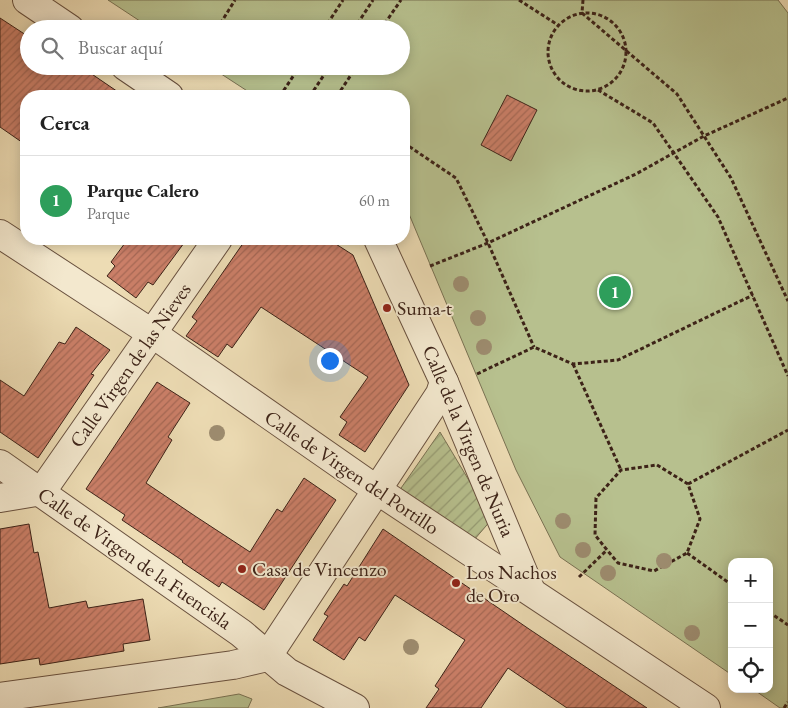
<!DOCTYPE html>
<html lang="es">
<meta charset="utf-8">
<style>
:root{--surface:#fff;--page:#f6f6f6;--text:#222;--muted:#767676;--line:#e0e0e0;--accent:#8f2418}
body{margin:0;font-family:"EB Garamond",serif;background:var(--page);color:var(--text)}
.controls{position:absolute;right:15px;bottom:15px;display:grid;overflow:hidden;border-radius:10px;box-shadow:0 2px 12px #0003}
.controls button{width:45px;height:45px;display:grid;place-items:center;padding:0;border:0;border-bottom:1px solid var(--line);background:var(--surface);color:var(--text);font:25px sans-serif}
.you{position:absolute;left:329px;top:360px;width:18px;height:18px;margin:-12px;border:4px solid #fff;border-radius:50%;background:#1a73e8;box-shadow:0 0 0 8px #1a73e833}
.badge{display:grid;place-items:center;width:32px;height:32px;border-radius:50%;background:var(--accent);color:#fff;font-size:16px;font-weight:700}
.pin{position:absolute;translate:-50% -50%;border:2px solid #fff;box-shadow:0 1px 5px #0006}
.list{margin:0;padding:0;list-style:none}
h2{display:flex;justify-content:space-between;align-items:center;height:65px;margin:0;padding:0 20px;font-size:21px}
h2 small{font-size:16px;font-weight:400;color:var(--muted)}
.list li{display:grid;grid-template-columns:32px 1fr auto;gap:15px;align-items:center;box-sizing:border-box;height:90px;padding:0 20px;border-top:1px solid var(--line)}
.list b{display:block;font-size:19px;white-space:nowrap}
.list p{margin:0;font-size:16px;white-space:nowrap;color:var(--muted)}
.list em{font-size:16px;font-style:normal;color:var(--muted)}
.icon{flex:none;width:28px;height:28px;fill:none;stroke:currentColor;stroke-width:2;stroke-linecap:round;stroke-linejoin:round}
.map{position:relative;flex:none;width:788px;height:708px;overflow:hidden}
.search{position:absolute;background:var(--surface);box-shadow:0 2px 12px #0003;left:20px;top:20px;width:390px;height:55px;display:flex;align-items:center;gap:12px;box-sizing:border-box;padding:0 18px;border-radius:28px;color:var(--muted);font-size:19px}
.panel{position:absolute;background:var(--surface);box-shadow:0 2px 12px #0003;left:20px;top:90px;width:390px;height:155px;border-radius:20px}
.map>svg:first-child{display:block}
.green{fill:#b7c08e;stroke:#7a7253}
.garden{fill:url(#garden-furrows);stroke:#7a7253}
.building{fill:url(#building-hatch);stroke:#3d2318}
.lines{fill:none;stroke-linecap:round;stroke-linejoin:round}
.street-casing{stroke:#69513f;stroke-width:30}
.path{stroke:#3d2318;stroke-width:3;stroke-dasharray:4 2.5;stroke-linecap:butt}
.street{stroke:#f3e8ce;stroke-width:28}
.tree{fill:#9d8c6f}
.poi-dot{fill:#8f2418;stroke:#f3e8ce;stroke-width:2}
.labels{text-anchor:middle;stroke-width:4;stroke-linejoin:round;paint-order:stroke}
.poi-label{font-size:20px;fill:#3d2318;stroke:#f3e8ce;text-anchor:start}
.street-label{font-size:20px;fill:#3d2318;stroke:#f3e8ce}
</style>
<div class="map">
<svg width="788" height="708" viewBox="0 0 788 708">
<defs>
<pattern id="garden-furrows" width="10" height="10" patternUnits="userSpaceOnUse" patternTransform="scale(1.25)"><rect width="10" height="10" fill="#b7c08e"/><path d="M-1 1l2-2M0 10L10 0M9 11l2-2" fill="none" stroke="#969c73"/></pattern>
<pattern id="building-hatch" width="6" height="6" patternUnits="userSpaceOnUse" patternTransform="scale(1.25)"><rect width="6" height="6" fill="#cb7f68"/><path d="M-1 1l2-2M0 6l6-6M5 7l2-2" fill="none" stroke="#a66855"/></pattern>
</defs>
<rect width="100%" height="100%" fill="#eddcb4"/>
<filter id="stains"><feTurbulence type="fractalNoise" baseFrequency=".004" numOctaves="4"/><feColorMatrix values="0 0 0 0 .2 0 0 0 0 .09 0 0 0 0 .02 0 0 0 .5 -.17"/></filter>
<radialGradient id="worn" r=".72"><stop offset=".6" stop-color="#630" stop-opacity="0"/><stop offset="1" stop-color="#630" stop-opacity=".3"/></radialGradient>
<g class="green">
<path d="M108 0H778L788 13V708H780L753 689H769V562H732V675L560 557 516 470 404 202V96H255L209 66H401V29H152Z"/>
<path d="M239 694 252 699 248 708H158Z"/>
</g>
<path class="garden" d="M440 432 492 519 474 540 399 491Z"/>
<g class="building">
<path d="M0 18 29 37V66H80L124 96H26V145L0 127Z"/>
<path d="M507 95 537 110 511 161 481 145Z"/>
<path d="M128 239H187L153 285 148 282 136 298 107 276 115 266 111 262Z"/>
<path d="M246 239H328L353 255 409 385 365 452 339 435 347 422 340 417 368 377 261 307 232 348 227 344 218 357 186 336 197 321 192 317Z"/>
<path d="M76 327 110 350 91 374 94 375 38 458 0 432V380L24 396 59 342 65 344Z"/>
<path d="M157 382 190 403 168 437 172 440 146 483 195 516 250 552 277 509 282 512 304 478 336 500 264 610 222 582 219 587 182 562 183 561 122 520 125 515 86 489Z"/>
<path d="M29 524 34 553 38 552 49 608 86 601 88 608 143 599 150 640 123 644 124 651 40 665 39 658 0 664V529Z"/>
<path d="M383 529 529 629 647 708H567L508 668 481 708H426L439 689 435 686 465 640 395 595 365 641 359 637 344 660 313 640 328 616 324 614 344 584 347 586Z"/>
</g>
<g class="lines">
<defs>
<g id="street">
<path d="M27 0 70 29"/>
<path d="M125 66 169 96"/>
<path d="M0 234 153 334 377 490 706 708"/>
<path d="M378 239 444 382 531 591"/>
<path d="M0 464 241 633 287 672 355 708"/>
<path d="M0 498 42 491 218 239"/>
<path d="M267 657 440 394 444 382"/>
<path d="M0 697 233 665 267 657"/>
</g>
</defs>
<use href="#street" class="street-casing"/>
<g class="path">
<path d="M519 0 558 25"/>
<path d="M583 0 582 13 677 94 731 178 788 301"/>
<circle cx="587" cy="52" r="39"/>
<path d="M217 29 235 0"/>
<path d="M324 29 343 0"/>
<path d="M354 29 373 0"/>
<path d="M381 29 401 0"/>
<path d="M190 71 193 66"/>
<path d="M598 90 653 123 718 217 788 376"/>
<path d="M280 96 300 66"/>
<path d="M310 96 330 66"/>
<path d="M337 96 357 66"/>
<path d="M404 143 456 178 488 243 534 347"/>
<path d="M430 266 488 243 636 174 704 136 788 98"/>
<path d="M573 364 621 470"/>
<path d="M477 374 534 347 573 364 618 360 753 295"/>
<path d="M657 465 688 484 700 519 687 553 654 571 618 563 607 550 595 535 596 498 621 470Z"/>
<path d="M688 484 788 430"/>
<path d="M687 553 732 585"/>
<path d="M579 577 607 550"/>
<path d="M769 612 788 625"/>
<path d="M784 708 788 702"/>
</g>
<use href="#street" class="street"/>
</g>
<g class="tree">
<circle cx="461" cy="284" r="8"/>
<circle cx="478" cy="318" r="8"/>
<circle cx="484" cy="347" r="8"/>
<circle cx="217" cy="433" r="8"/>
<circle cx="563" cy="521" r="8"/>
<circle cx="583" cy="550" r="8"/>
<circle cx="664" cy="561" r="8"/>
<circle cx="608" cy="573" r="8"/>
<circle cx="692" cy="633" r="8"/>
<circle cx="411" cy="647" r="8"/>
</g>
<g class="poi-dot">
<circle cx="387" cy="308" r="5"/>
<circle cx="242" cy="569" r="5"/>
<circle cx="456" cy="583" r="5"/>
</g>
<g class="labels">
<g class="poi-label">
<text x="397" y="315">Suma-t</text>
<text x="252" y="576">Casa de Vincenzo</text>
<text x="466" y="579">Los Nachos<tspan x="466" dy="23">de Oro</tspan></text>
</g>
<g class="street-label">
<text transform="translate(130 365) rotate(-55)" y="7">Calle Virgen de las Nieves</text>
<text transform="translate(469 441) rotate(67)" y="7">Calle de la Virgen de Nuria</text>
<text transform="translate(352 472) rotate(34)" y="7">Calle de Virgen del Portillo</text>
<text transform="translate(135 558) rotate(35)" y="7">Calle de Virgen de la Fuencisla</text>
</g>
</g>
<rect width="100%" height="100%" filter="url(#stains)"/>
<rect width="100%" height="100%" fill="url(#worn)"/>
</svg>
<div class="controls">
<button>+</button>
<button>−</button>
<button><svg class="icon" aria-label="locate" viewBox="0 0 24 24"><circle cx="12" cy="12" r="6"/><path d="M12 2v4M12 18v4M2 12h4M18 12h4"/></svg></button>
</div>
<div class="you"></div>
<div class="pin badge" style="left:615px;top:292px;background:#2e9e5b">1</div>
<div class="search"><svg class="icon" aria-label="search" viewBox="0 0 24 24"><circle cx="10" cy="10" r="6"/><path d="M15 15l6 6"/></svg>Buscar aquí</div>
<section class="panel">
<h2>Cerca<small></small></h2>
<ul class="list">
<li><span class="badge" style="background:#2e9e5b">1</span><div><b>Parque Calero</b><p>Parque</p></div><em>60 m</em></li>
</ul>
</section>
</div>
